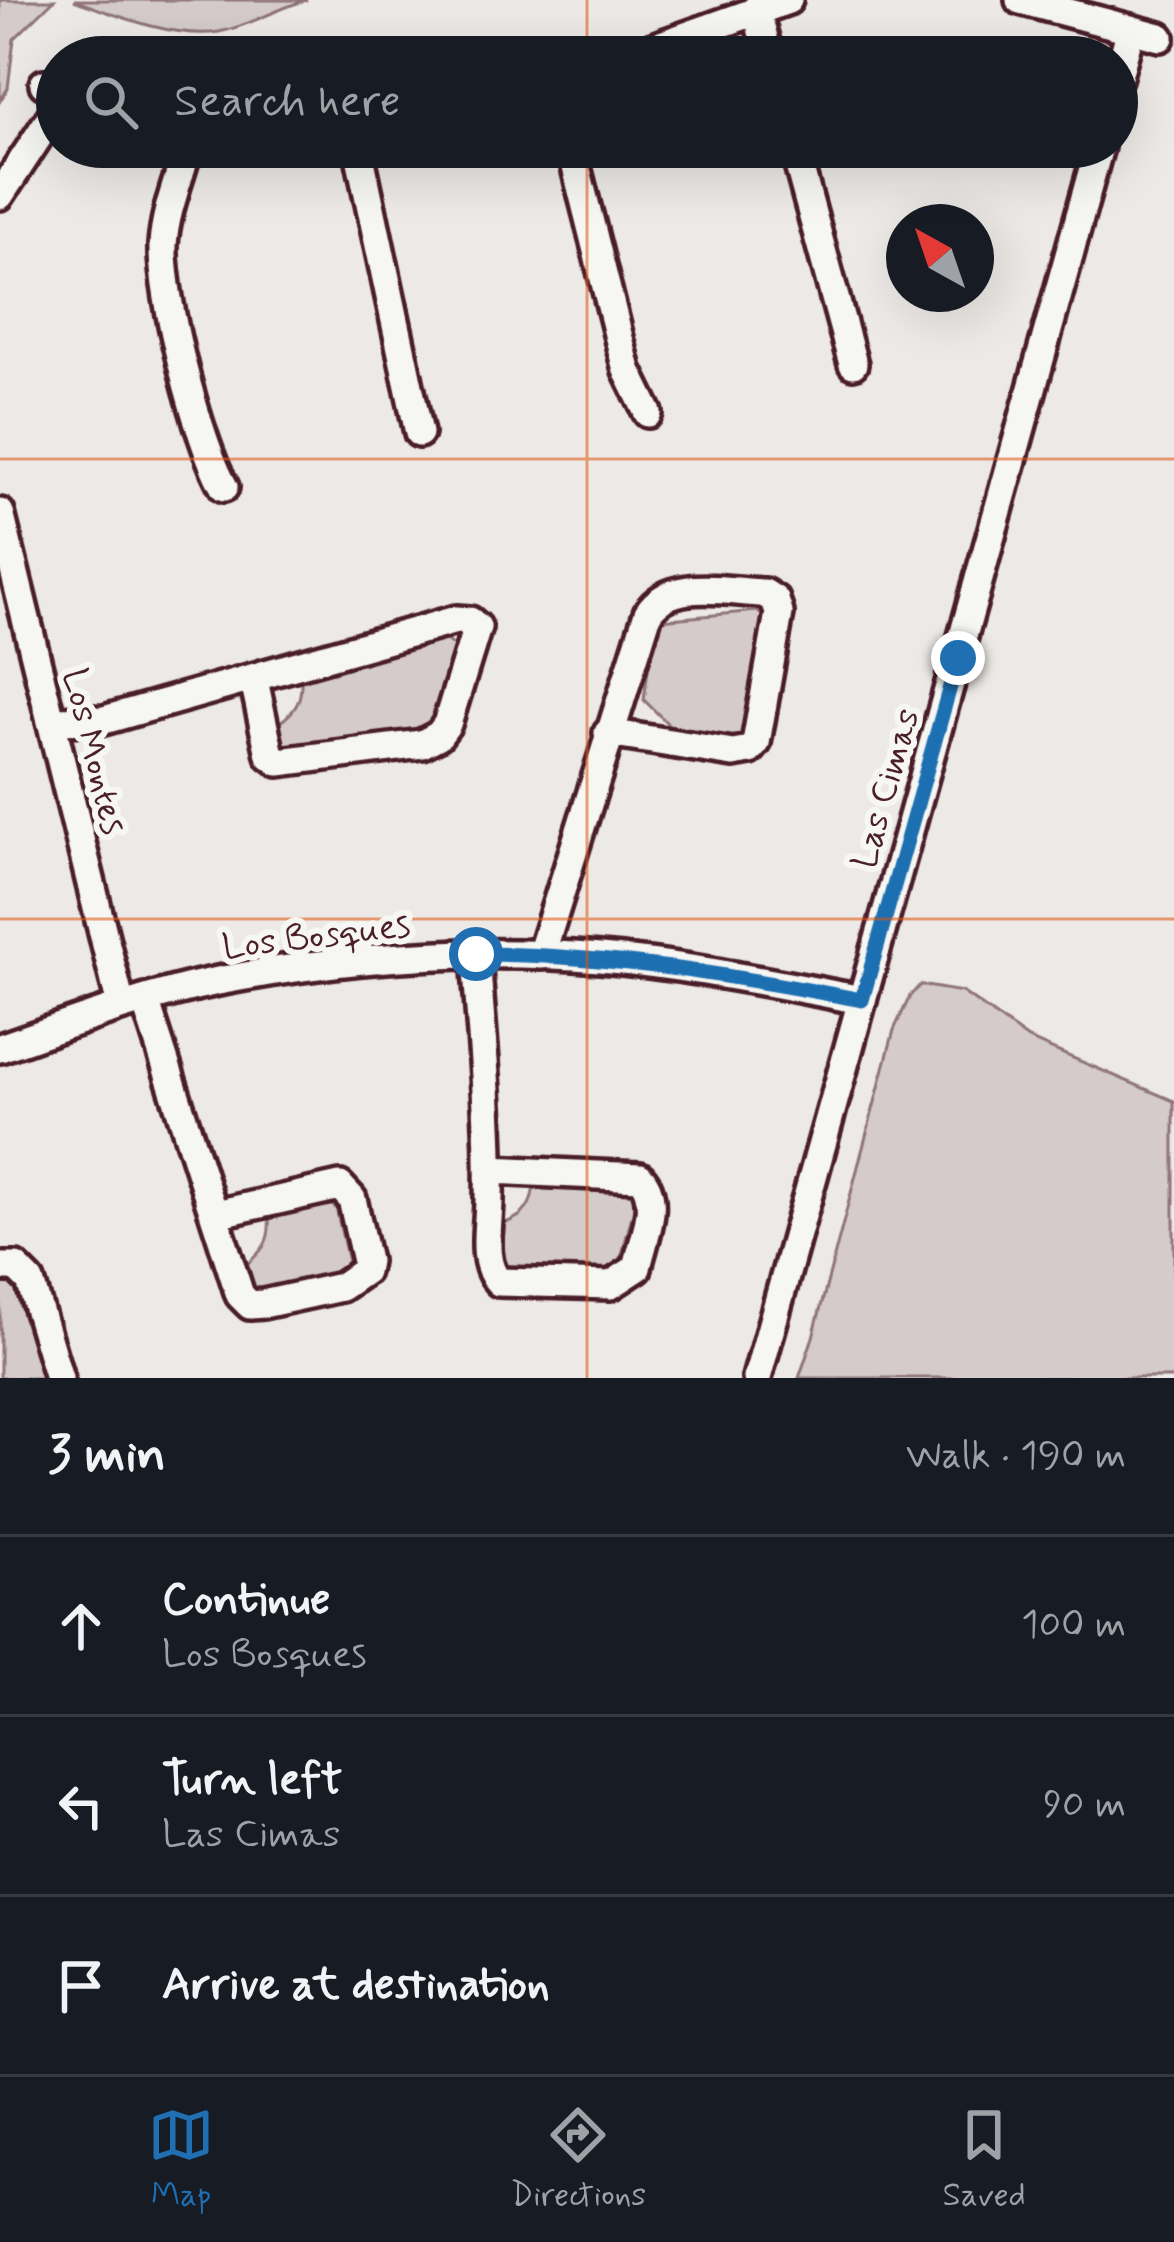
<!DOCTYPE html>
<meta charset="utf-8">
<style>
:root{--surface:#171b24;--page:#242831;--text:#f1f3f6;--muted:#9ea1a6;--line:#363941;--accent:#1f6fb2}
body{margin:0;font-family:Mynerve,sans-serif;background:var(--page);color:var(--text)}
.compass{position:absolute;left:886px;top:204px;width:108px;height:108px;border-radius:50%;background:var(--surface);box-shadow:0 12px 48px #0002;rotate:320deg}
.stop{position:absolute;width:36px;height:36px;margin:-27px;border:9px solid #1f6fb2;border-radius:50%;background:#fff}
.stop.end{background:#1f6fb2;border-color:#fff;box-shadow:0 3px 12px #0008}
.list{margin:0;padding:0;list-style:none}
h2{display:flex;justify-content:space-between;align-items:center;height:156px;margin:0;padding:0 48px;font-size:51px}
h2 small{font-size:39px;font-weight:400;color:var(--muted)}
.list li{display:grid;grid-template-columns:78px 1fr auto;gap:36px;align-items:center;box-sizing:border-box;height:180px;padding:0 48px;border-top:3px solid var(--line)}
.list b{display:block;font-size:45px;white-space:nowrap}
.list p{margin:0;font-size:39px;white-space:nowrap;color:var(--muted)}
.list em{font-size:39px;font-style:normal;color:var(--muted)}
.icon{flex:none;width:66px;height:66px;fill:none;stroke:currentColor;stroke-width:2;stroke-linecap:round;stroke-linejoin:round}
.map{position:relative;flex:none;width:1174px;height:1378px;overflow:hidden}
.search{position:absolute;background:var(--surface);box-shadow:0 12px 48px #0002;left:36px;right:36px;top:36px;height:132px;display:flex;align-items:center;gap:30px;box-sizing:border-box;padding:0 42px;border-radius:66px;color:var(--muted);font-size:45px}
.sheet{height:696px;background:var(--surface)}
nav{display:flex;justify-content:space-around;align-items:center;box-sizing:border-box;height:168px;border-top:3px solid var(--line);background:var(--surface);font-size:33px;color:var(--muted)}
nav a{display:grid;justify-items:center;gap:6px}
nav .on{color:var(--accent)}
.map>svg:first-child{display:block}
.green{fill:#d4cbca;stroke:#8f757a;stroke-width:3}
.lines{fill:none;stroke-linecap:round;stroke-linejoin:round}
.street-casing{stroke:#4a1f2b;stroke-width:36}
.street{stroke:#f6f6f2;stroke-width:27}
.route{stroke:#1f6fb2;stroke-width:15}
.grid{fill:none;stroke:#e0560e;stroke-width:3;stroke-opacity:0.55}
.labels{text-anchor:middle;stroke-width:12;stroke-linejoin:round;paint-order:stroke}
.street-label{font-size:36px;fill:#4a1f2b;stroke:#f6f6f2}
</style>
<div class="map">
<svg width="1174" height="1378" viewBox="0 0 1174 1378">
<rect width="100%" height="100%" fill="#ece9e6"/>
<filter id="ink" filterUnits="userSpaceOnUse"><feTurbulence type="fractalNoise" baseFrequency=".00833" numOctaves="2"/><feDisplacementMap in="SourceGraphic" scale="24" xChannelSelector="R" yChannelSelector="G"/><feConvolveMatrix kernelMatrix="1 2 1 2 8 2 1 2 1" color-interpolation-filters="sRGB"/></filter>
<g filter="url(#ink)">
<g class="green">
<path d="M0 0H54L14 39 8 88 0 101Z"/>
<path d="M74 0H307C277 8 248 27 219 32 174 39 115 15 74 0Z"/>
<path d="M757 611 766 618 748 731 737 740 666 738 667 723 644 700 653 633 660 620Z"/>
<path d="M443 638 454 646 430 725 421 734 285 753 279 723C297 710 302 700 301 677Z"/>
<path d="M920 985 962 992 1028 1039 1174 1101V1378H799L813 1337 894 1030 910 996Z"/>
<path d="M534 1182 628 1186 637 1196 620 1262 608 1272 507 1271 500 1265 505 1223C526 1216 533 1204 534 1182Z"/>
<path d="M325 1200 336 1208 348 1262 343 1275 260 1294 249 1288 244 1267C262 1251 271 1243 269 1217Z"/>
<path d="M6 1276 13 1282 44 1378H0V1279Z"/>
</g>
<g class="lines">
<defs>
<g id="street">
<path d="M1020 0 1160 37"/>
<path d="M756 9 769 57"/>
<path d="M627 57 788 0"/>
<path d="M1117 79 1131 29"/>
<path d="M44 84 57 90"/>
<path d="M188 147C179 179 165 212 163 245 161 296 198 442 224 487"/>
<path d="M358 147 419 433"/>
<path d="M571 147 627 370 648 413"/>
<path d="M794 147 853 364"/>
<path d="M0 195 57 108"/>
<path d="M0 513 121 1006"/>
<path d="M51 721 104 720 456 620 470 621 477 627 447 724 439 735 422 744 279 762 270 755 254 680"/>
<path d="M476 954C481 1035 491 1118 489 1200 489 1225 480 1263 499 1282L611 1285 637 1268C643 1239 662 1201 640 1177L490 1170"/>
<path d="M541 955 648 613C671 577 727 592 764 593L775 600 779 613 756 743 750 750 733 753 608 733"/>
<path d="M145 1000 240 1295 250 1305 263 1304 341 1287 364 1271 366 1261 352 1199 340 1186 216 1214"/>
<path d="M0 1048C72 1023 144 996 218 981 343 957 474 948 600 958 688 965 775 984 862 1000"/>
<path d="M0 1267H16L30 1281 59 1378"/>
<path d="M757 1378 1099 147"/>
</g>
</defs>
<use href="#street" class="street-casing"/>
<use href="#street" class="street"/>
</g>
</g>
<g class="lines" filter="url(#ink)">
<path class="route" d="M476 954C607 954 734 976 862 1000L958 658"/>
</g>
<path class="grid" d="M587 0V57M587 147V1378M0 459H1174M0 919H1174"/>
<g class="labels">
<g class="street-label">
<text transform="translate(96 751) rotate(76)" y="13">Los Montes</text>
<text transform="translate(884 788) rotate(-74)" y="13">Las Cimas</text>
<text transform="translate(316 934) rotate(-7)" y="13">Los Bosques</text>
</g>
</g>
</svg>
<svg class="compass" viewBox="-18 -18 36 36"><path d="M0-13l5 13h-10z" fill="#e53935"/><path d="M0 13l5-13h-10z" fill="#9ea1a6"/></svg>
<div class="stop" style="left:476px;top:954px"></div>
<div class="stop end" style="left:958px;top:658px"></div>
<div class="search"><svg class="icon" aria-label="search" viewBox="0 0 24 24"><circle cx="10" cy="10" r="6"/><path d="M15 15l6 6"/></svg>Search here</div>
</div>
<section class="sheet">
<h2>3 min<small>Walk · 190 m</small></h2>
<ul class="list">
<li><svg class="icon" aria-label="ahead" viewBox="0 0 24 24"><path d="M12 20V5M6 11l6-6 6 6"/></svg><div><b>Continue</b><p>Los Bosques</p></div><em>100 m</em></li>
<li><svg class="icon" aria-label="left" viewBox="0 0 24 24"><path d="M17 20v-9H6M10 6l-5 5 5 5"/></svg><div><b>Turn left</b><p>Las Cimas</p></div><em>90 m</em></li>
<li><svg class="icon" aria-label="arrive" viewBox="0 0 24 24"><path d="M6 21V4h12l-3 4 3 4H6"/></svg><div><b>Arrive at destination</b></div></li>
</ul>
</section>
<nav>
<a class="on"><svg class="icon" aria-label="map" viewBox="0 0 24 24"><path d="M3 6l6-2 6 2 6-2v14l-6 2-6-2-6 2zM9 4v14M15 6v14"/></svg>Map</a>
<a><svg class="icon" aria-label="directions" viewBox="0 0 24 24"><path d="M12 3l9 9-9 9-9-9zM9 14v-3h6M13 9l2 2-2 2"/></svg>Directions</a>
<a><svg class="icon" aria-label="saved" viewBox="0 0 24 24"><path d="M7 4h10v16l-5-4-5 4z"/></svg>Saved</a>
</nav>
